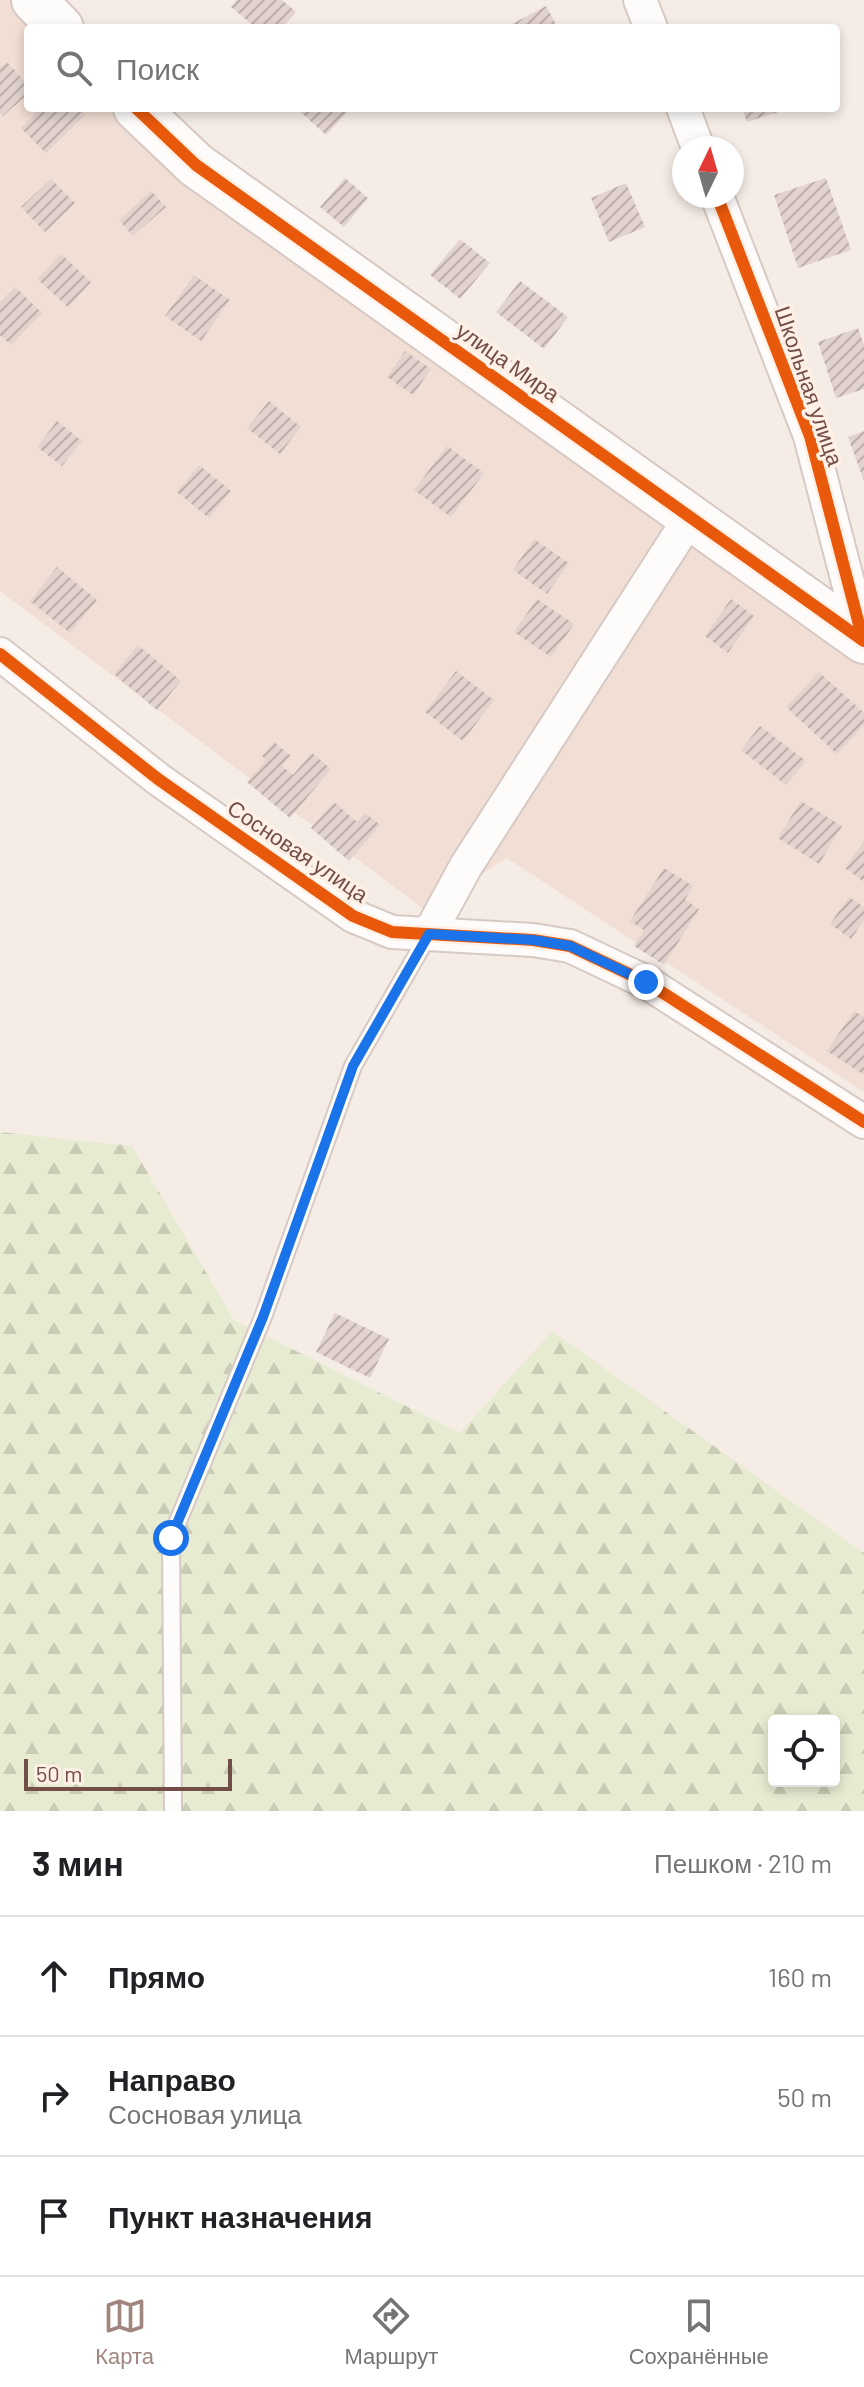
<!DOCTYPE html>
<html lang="ru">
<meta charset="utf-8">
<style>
:root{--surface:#fff;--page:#f6f6f6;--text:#202124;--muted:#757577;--line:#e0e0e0;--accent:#a1857f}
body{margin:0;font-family:Barlow,sans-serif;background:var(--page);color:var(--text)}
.controls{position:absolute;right:24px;bottom:24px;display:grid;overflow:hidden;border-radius:8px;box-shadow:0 4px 12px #0003}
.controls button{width:72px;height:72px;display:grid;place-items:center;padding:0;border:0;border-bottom:2px solid var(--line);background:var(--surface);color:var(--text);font:40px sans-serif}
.compass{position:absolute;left:672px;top:136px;width:72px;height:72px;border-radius:50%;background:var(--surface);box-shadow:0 4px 12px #0003;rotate:5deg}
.scale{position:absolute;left:24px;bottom:20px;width:208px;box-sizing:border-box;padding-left:8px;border:4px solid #734d47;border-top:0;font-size:22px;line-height:28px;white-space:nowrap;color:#734d47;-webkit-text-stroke:6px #fff0e6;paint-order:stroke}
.stop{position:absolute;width:24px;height:24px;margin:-18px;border:6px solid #1a73e8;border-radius:50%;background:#fff}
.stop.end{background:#1a73e8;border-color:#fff;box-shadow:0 2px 8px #0008}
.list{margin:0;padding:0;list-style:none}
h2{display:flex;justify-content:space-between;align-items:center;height:104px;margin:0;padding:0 32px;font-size:34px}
h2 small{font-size:26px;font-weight:400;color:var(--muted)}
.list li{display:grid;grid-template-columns:52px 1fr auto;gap:24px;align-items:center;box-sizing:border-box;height:120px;padding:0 32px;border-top:2px solid var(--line)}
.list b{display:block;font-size:30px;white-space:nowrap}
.list p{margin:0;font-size:26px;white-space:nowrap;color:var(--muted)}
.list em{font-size:26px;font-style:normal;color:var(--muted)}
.icon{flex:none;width:44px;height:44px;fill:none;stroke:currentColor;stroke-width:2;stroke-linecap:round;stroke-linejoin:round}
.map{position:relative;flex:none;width:864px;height:1811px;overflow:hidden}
.search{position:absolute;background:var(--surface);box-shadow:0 4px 12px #0003;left:24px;right:24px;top:24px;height:88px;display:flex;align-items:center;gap:20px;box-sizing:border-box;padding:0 28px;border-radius:8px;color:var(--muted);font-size:30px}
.sheet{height:464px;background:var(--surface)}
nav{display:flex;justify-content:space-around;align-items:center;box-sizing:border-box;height:112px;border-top:2px solid var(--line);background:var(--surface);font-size:22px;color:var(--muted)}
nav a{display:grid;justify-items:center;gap:4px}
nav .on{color:var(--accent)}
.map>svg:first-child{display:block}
.residential{fill:#f1ded4}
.forest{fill:url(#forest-firs);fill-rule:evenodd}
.building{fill:url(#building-hatch)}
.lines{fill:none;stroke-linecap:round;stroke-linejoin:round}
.lane-casing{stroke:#d7c9c4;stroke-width:20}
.street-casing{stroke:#d7c9c4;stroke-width:36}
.secondary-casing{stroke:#d7c8c3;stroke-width:48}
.lane{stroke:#fefcfb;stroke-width:16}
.street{stroke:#fefcfb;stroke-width:32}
.secondary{stroke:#fefcfb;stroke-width:44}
.cycleway-casing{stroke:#fff0e6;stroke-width:17}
.cycleway{stroke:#e8590c;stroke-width:12}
.route{stroke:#1a73e8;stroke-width:10}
.labels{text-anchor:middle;stroke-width:7;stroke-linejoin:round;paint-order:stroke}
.street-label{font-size:22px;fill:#734d47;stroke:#fff0e6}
</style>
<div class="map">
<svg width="864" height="1811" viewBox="0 0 864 1811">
<defs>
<pattern id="forest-firs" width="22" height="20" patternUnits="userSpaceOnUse" patternTransform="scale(2)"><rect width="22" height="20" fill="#e7ebd1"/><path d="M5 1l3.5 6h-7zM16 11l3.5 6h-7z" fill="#c9cbb5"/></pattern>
<pattern id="building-hatch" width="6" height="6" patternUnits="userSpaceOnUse" patternTransform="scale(2)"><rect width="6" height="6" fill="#e2d3ce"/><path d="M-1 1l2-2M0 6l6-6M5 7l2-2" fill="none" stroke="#bcada9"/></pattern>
</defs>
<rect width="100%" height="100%" fill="#f6ece6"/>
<path class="residential" d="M0 0H17L44 28H28V108H120L864 657V1092L507 858 425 910 0 591Z"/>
<path class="forest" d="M0 1132 132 1146 234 1320 460 1433 552 1331 864 1553V1811H0ZM774 1721H834V1781H774Z"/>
<g class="building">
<path d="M237 0H282L296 12 282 28H256L231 7Z"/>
<path d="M546 6 558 28H514L512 24Z"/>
<path d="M7 62 28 85V94L3 116 0 113V68Z"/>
<path d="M41 108H78L85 115 46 153 21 128Z"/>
<path d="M296 108H351L326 135Z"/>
<path d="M742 108H787L788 109 747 122Z"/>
<path d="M345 178 368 198 344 227 320 207Z"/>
<path d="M826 178 851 250 798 268 774 195Z"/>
<path d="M51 179 75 203 45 232 21 207Z"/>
<path d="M626 183 645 227 609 242 591 198Z"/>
<path d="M151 191 166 207 133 236 119 220Z"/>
<path d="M460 239 490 263 460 299 430 275Z"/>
<path d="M61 254 91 282 68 307 37 279Z"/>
<path d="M194 275 230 300 201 341 165 316Z"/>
<path d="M520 281 568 317 544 349 496 312Z"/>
<path d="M15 287 42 313 11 345 0 335V302Z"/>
<path d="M858 328 864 345V389L836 398 818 342Z"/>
<path d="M405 351 431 369 413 395 387 377Z"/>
<path d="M269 401 301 427 280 454 247 428Z"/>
<path d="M57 421 82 441 62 466 37 447Z"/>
<path d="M864 431V481L848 437Z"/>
<path d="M447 446 484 473 451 517 414 490Z"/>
<path d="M199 465 231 491 209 518 177 492Z"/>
<path d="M534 539 569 563 547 594 513 570Z"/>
<path d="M57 567 97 600 70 633 30 601Z"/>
<path d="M537 599 574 624 551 657 514 632Z"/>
<path d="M731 599 754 616 728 653 705 636Z"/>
<path d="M138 645 181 681 157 710 114 674Z"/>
<path d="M456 671 494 700 463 741 425 712Z"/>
<path d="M819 672 864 713V725L837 754 786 707Z"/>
<path d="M760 726 806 761 786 785 741 750Z"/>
<path d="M274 742 291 756 282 766 293 775 312 753 331 769 290 818 247 782 266 760 262 756Z"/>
<path d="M801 801 842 826 819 864 778 838Z"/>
<path d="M334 802 357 822 365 813 380 825 349 861 311 828Z"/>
<path d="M864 841V882L845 868Z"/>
<path d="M664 868 693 886 685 900 699 909 664 965 634 946 644 930 630 921Z"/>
<path d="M849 897 864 907V920L851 939 830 924Z"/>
<path d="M854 1011 864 1017V1075L827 1051Z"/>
<path d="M335 1313 389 1339 370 1378 316 1352Z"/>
</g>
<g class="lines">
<defs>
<path id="lane" d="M173 1811 171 1538 263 1317 353 1066 429 934"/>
<g id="street">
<path d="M640 0 651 28"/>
<path d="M683 108 698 148"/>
<path d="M717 196 810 436 863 640"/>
<path d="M0 654 158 779 353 916 392 932 533 940 570 946 646 982 864 1122"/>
<path d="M429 934 466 866 691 516"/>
</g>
<g id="secondary">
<path d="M34 0 61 28"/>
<path d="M136 108 196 165 864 641"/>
</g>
</defs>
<use href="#lane" class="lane-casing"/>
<use href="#street" class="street-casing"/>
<use href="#secondary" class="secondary-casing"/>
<use href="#lane" class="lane"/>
<use href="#street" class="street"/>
<use href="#secondary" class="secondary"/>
<defs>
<g id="cycleway">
<path d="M136 108 196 165 864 641"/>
<path d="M717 196 810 436 863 640"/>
<path d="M0 654 158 779 353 916 392 932 533 940 570 946 646 982 864 1122"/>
</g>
</defs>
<use href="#cycleway" class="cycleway-casing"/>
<use href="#cycleway" class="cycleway"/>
</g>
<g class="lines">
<path class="route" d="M171 1538 263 1317 353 1066 429 934 533 940 570 946 646 982"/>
</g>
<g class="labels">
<g class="street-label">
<text transform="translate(508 362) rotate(35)" y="8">улица Мира</text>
<text transform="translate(809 386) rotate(71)" y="8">Школьная улица</text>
<text transform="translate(298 851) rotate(34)" y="8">Сосновая улица</text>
</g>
</g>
</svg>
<div class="controls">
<button><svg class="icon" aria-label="locate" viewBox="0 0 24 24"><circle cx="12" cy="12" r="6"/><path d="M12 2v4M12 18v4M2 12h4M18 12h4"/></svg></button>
</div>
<svg class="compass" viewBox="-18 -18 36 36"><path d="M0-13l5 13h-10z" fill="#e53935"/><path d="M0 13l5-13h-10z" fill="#757577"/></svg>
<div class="scale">50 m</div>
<div class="stop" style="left:171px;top:1538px"></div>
<div class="stop end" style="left:646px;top:982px"></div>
<div class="search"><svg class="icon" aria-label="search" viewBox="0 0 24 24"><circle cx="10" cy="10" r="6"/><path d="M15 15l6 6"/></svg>Поиск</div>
</div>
<section class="sheet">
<h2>3 мин<small>Пешком · 210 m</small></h2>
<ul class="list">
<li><svg class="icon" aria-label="ahead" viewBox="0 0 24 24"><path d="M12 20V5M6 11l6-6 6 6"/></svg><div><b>Прямо</b></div><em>160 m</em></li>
<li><svg class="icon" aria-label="right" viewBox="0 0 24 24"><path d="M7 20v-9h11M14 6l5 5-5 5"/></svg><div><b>Направо</b><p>Сосновая улица</p></div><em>50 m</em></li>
<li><svg class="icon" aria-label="arrive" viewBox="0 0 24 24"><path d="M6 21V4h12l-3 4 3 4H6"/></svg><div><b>Пункт назначения</b></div></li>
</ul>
</section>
<nav>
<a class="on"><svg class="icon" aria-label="map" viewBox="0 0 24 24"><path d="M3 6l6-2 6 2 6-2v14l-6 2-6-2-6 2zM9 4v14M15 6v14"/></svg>Карта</a>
<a><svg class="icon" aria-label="directions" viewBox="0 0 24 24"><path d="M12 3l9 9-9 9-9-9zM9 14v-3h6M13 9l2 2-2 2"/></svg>Маршрут</a>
<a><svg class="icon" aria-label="saved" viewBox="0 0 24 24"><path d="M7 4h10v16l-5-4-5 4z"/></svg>Сохранённые</a>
</nav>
